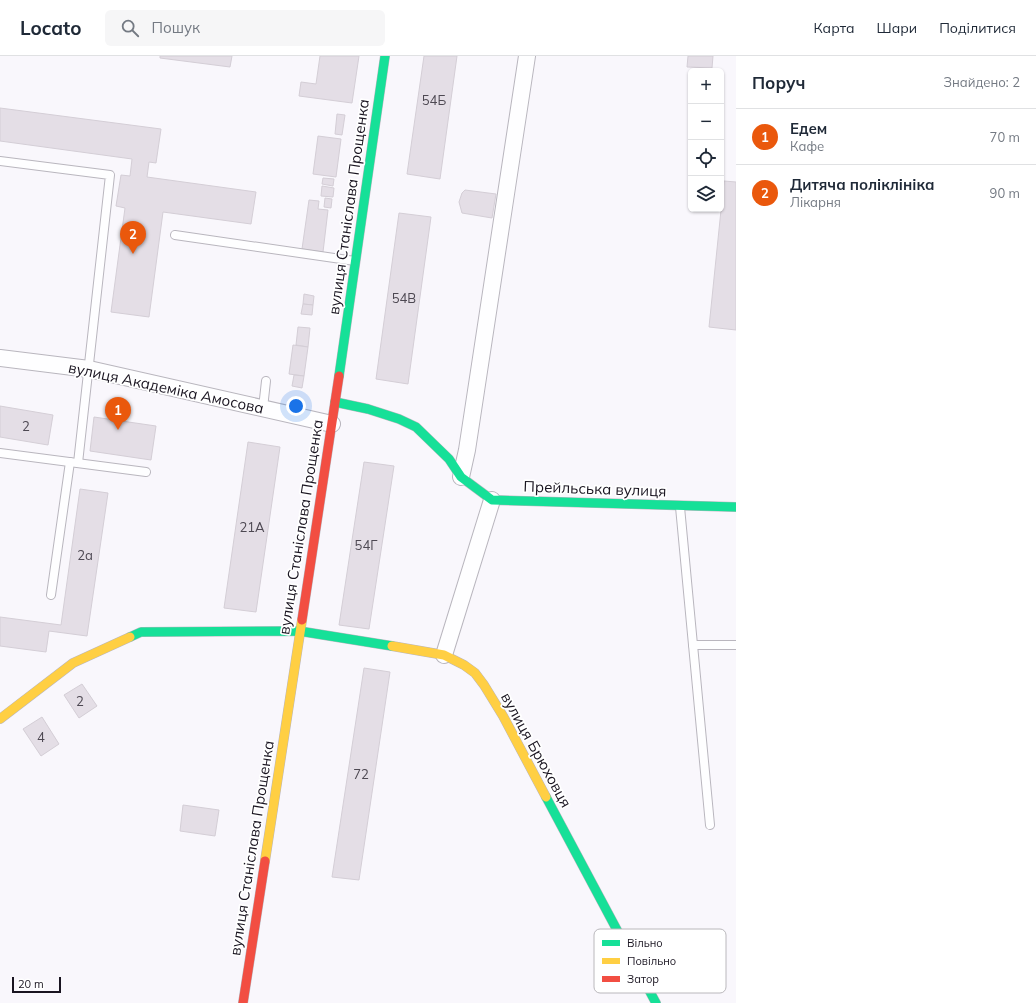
<!DOCTYPE html>
<html lang="uk">
<meta charset="utf-8">
<style>
:root{--surface:#fff;--page:#f6f6f7;--text:#1f2937;--muted:#747a83;--line:#e0e1e3;--accent:#ea580c}
body{margin:0;font-family:Mulish,sans-serif;background:var(--page);color:var(--text)}
.controls{position:absolute;right:12px;top:12px;display:grid;overflow:hidden;border-radius:6px;box-shadow:0 1px 3px #0004}
.controls button{width:36px;height:36px;display:grid;place-items:center;padding:0;border:0;border-bottom:1px solid var(--line);background:var(--surface);color:var(--text);font:20px sans-serif}
.scale{position:absolute;left:12px;bottom:10px;width:49px;box-sizing:border-box;padding-left:4px;border:2px solid #191420;border-top:0;font-size:11px;line-height:14px;white-space:nowrap;color:#191420;-webkit-text-stroke:3px #fff;paint-order:stroke}
.you{position:absolute;left:296px;top:350px;width:14px;height:14px;margin:-10px;border:3px solid #fff;border-radius:50%;background:#1a73e8;box-shadow:0 0 0 6px #1a73e833}
.badge{display:grid;place-items:center;width:26px;height:26px;border-radius:50%;background:var(--accent);color:#fff;font-size:13px;font-weight:700}
.pin{position:absolute;translate:-50% -33px;filter:drop-shadow(0 1px 2px #0008)}
.pin::after{content:'';position:absolute;top:21px;width:14px;height:12px;background:inherit;clip-path:polygon(0 0,100% 0,50% 100%)}
.list{margin:0;padding:0;list-style:none}
h2{display:flex;justify-content:space-between;align-items:center;height:52px;margin:0;padding:0 16px;font-size:17px}
h2 small{font-size:13px;font-weight:400;color:var(--muted)}
.list li{display:grid;grid-template-columns:26px 1fr auto;gap:12px;align-items:center;box-sizing:border-box;height:56px;padding:0 16px;border-top:1px solid var(--line)}
.list b{display:block;font-size:15px;white-space:nowrap}
.list p{margin:0;font-size:13px;white-space:nowrap;color:var(--muted)}
.list em{font-size:13px;font-style:normal;color:var(--muted)}
.icon{flex:none;width:22px;height:22px;fill:none;stroke:currentColor;stroke-width:2;stroke-linecap:round;stroke-linejoin:round}
.map{position:relative;flex:none;width:736px;height:947px;overflow:hidden}
header{display:flex;align-items:center;gap:24px;box-sizing:border-box;height:56px;padding:0 20px;background:var(--surface);border-bottom:1px solid var(--line)}
header strong{font-size:19px}
nav{display:flex;gap:22px;margin-inline-start:auto;font-size:14px}
.search{width:280px;height:36px;background:var(--page);display:flex;align-items:center;gap:10px;box-sizing:border-box;padding:0 14px;border-radius:6px;color:var(--muted);font-size:15px}
main{display:flex}
aside{flex:1;background:var(--surface)}
.map>svg:first-child{display:block}
.building{fill:#e4dee6;stroke:#d4ced6}
.lines{fill:none;stroke-linecap:round;stroke-linejoin:round}
.lane-casing{stroke:#b9b6be;stroke-width:10}
.street-casing{stroke:#b9b6be;stroke-width:18}
.fast-casing{stroke:#b9b6be;stroke-width:10}
.slow-casing{stroke:#b9b6be;stroke-width:10}
.jam-casing{stroke:#b9b6be;stroke-width:10}
.lane{stroke:#fefeff;stroke-width:8}
.street{stroke:#fefeff;stroke-width:16}
.fast{stroke:#16e098;stroke-width:9}
.slow{stroke:#ffcf43;stroke-width:9}
.jam{stroke:#f24e42;stroke-width:9}
.labels{text-anchor:middle;stroke-width:3.5;stroke-linejoin:round;paint-order:stroke}
.number-label{font-size:13px;fill:#4d4852}
.street-label{font-size:15px;fill:#191420;stroke:#fff}
.key{fill:#fff;stroke:#bab8bc;stroke-width:1}
.key-label{font-size:11px;fill:#191420}
</style>
<header>
<strong>Locato</strong>
<div class="search"><svg class="icon" aria-label="search" viewBox="0 0 24 24"><circle cx="10" cy="10" r="6"/><path d="M15 15l6 6"/></svg>Пошук</div>
<nav><a>Карта</a><a>Шари</a><a>Поділитися</a></nav>
</header>
<main>
<div class="map">
<svg width="736" height="947" viewBox="0 0 736 947">
<rect width="100%" height="100%" fill="#f9f7fc"/>
<g class="building">
<path d="M160 0H232L230 11 160 2Z"/>
<path d="M320 0H359L352 47 299 40 301 26 316 28Z"/>
<path d="M424 0H457L440 123 407 118Z"/>
<path d="M688 0H713L712 12 687 11Z"/>
<path d="M0 52 161 73 156 107 149 106 147 121 256 136 251 168 163 156 149 261 111 256 125 152 116 150 121 119 130 120 132 103 0 85Z"/>
<path d="M337 58 345 59 342 79 335 78Z"/>
<path d="M318 80 341 83 336 121 313 118Z"/>
<path d="M323 122 334 123 333 130 322 128Z"/>
<path d="M724 125 736 126V274L709 271Z"/>
<path d="M322 130 334 132 333 141 321 140Z"/>
<path d="M465 134 496 138 492 162 462 157 459 146 462 137Z"/>
<path d="M325 142 332 143 331 152 324 151Z"/>
<path d="M309 144 319 145 318 153 328 154 323 196 302 193Z"/>
<path d="M399 157 431 161 408 328 376 323Z"/>
<path d="M304 238 314 240 313 249 303 248Z"/>
<path d="M303 248 313 249 312 259 301 258Z"/>
<path d="M298 271 310 272 308 291 296 289Z"/>
<path d="M293 289 308 291 304 320 289 318Z"/>
<path d="M294 319 304 320 302 332 292 330Z"/>
<path d="M0 350 53 359 48 389 0 381Z"/>
<path d="M94 361 156 370 151 404 90 395Z"/>
<path d="M248 386 280 391 256 556 224 552Z"/>
<path d="M364 406 394 410 369 573 339 569Z"/>
<path d="M80 433 108 437 87 580 49 575 46 596 0 590V561L61 569Z"/>
<path d="M364 612 390 616 359 824 332 821Z"/>
<path d="M82 628 97 650 79 662 64 639Z"/>
<path d="M42 661 59 688 41 700 23 673Z"/>
<path d="M183 749 219 754 215 780 180 775Z"/>
</g>
<g class="lines">
<defs>
<g id="lane">
<path d="M0 105 110 119 78 407"/>
<path d="M175 179 355 205"/>
<path d="M263 352 266 325"/>
<path d="M0 397 146 416"/>
<path d="M680 451 710 769"/>
<path d="M51 539 70 406"/>
<path d="M693 589H736"/>
</g>
<g id="street">
<path d="M0 302 89 313 332 368"/>
<path d="M461 421 467 394 527 0"/>
<path d="M444 599 492 444"/>
</g>
<g id="fast">
<path d="M339 320 385 0"/>
<path d="M335 346 368 353 399 363 416 371 449 403 461 421 492 444 736 451"/>
<path d="M130 581 141 576 299 575 392 590"/>
<path d="M546 741 656 947"/>
</g>
<g id="slow">
<path d="M392 590 444 599 464 609 475 617 484 629 503 660 546 741"/>
<path d="M0 663 73 607 130 581"/>
<path d="M265 805 302 564"/>
</g>
<g id="jam">
<path d="M302 564 339 320"/>
<path d="M243 947 265 805"/>
</g>
</defs>
<use href="#lane" class="lane-casing"/>
<use href="#street" class="street-casing"/>
<use href="#fast" class="fast-casing"/>
<use href="#slow" class="slow-casing"/>
<use href="#jam" class="jam-casing"/>
<use href="#lane" class="lane"/>
<use href="#street" class="street"/>
<use href="#fast" class="fast"/>
<use href="#slow" class="slow"/>
<use href="#jam" class="jam"/>
</g>
<g class="labels">
<g class="number-label">
<text x="434" y="49">54Б</text>
<text x="404" y="247">54В</text>
<text x="26" y="375">2</text>
<text x="252" y="476">21А</text>
<text x="366" y="494">54Г</text>
<text x="85" y="504">2а</text>
<text x="80" y="650">2</text>
<text x="41" y="686">4</text>
<text x="361" y="723">72</text>
</g>
<g class="street-label">
<text transform="translate(349 151) rotate(-82)" y="5">вулиця Станіслава Прощенка</text>
<text transform="translate(166 332) rotate(12)" y="5">вулиця Академіка Амосова</text>
<text transform="translate(595 433) rotate(2)" y="5">Прейльська вулиця</text>
<text transform="translate(301 471) rotate(-81)" y="5">вулиця Станіслава Прощенка</text>
<text transform="translate(536 694) rotate(61)" y="5">вулиця Брюховця</text>
<text transform="translate(252 792) rotate(-81)" y="5">вулиця Станіслава Прощенка</text>
</g>
</g>
<rect x="594" y="873" width="132" height="64" rx="6" class="key"/>
<rect x="602" y="884" width="18" height="6" fill="#16e098"/>
<rect x="602" y="902" width="18" height="6" fill="#ffcf43"/>
<rect x="602" y="920" width="18" height="6" fill="#f24e42"/>
<g class="key-label">
<text x="627" y="891">Вільно</text>
<text x="627" y="909">Повільно</text>
<text x="627" y="927">Затор</text>
</g>
</svg>
<div class="controls">
<button>+</button>
<button>−</button>
<button><svg class="icon" aria-label="locate" viewBox="0 0 24 24"><circle cx="12" cy="12" r="6"/><path d="M12 2v4M12 18v4M2 12h4M18 12h4"/></svg></button>
<button><svg class="icon" aria-label="layers" viewBox="0 0 24 24"><path d="M12 4l9 5-9 5-9-5zM3 14l9 5 9-5"/></svg></button>
</div>
<div class="scale">20 m</div>
<div class="you"></div>
<div class="pin badge" style="left:118px;top:374px">1</div>
<div class="pin badge" style="left:133px;top:198px">2</div>
</div>
<aside>
<h2>Поруч<small>Знайдено: 2</small></h2>
<ul class="list">
<li><span class="badge">1</span><div><b>Едем</b><p>Кафе</p></div><em>70 m</em></li>
<li><span class="badge">2</span><div><b>Дитяча поліклініка</b><p>Лікарня</p></div><em>90 m</em></li>
</ul>
</aside>
</main>
